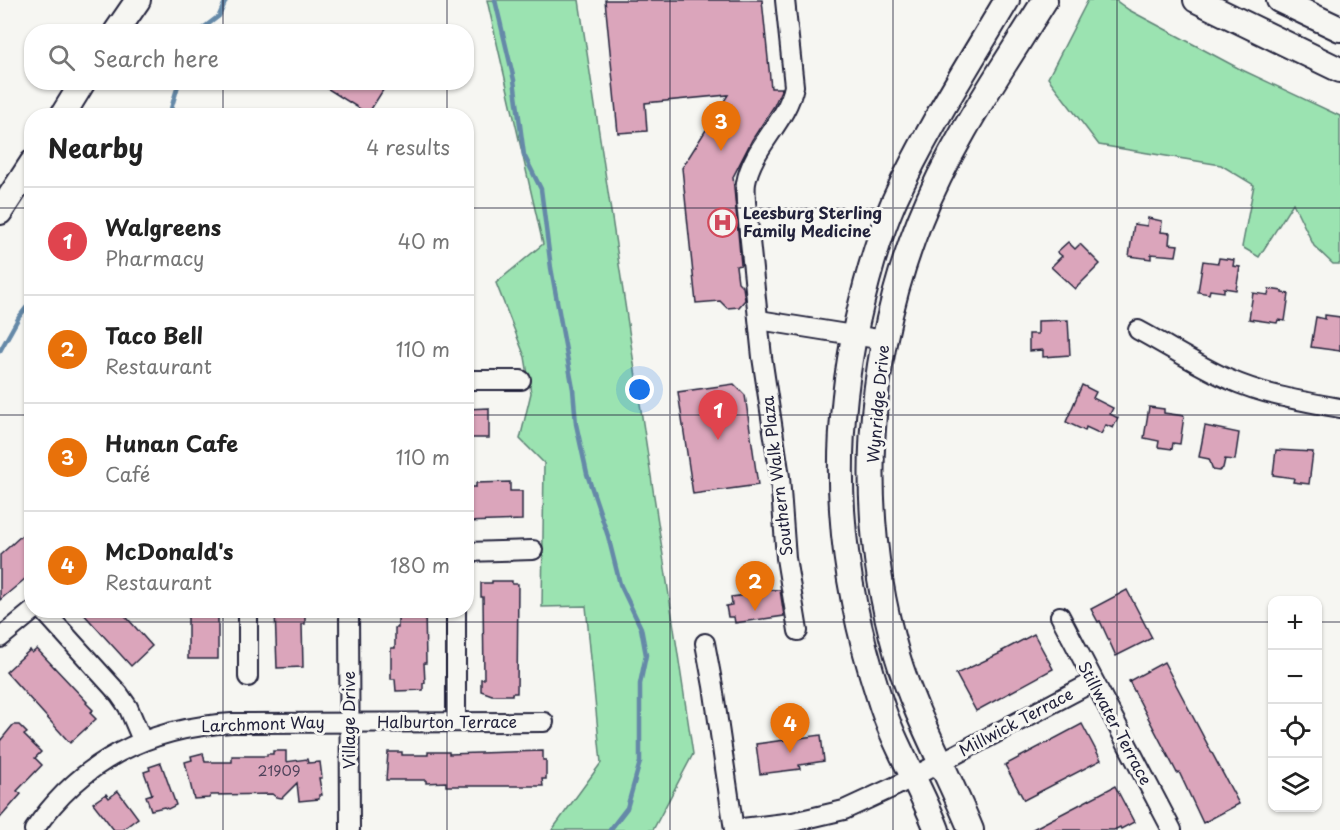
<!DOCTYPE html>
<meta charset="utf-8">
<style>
:root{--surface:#fff;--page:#f2f2f2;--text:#222;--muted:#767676;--line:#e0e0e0;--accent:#d1495b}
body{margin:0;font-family:"Playpen Sans",sans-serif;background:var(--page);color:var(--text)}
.controls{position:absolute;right:18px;bottom:18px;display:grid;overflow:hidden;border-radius:12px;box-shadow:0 2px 4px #0004}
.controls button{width:54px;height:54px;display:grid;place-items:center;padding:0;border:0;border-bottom:2px solid var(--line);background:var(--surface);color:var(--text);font:30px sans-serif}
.you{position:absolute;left:640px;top:390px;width:21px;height:21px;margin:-15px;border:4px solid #fff;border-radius:50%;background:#1a73e8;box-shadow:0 0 0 9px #1a73e833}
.badge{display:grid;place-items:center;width:39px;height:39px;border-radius:50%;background:var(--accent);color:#fff;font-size:20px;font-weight:700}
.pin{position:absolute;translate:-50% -50px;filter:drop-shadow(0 2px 3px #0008)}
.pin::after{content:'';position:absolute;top:32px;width:21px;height:18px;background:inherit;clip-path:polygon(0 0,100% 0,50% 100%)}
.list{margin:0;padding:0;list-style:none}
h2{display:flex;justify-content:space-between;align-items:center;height:78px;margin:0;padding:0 24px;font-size:26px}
h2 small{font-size:20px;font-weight:400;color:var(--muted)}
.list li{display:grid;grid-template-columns:39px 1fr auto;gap:18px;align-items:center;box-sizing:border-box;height:108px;padding:0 24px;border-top:2px solid var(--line)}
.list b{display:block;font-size:22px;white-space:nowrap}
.list p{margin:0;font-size:20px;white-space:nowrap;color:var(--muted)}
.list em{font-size:20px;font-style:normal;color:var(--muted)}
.icon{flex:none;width:33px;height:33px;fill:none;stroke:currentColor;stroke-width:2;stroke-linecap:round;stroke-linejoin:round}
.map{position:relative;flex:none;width:1340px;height:830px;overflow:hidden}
.search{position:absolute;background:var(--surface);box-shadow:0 2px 4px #0004;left:24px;top:24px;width:450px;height:66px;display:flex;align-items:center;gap:15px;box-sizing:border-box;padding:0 21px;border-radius:24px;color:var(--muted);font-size:22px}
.panel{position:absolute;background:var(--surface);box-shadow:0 2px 4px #0004;left:24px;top:108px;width:450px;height:510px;border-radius:24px}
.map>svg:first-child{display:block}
.green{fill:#9be3b1;stroke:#5e8276;stroke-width:1.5}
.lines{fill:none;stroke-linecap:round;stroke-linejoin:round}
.stream{stroke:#6589a8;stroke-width:4.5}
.building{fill:#dba5bb;stroke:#22223b;stroke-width:1.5}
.street-casing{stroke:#22223b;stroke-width:22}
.secondary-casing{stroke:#22223b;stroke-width:28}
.street{stroke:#f6f6f2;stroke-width:18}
.secondary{stroke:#f6f6f2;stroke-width:24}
.grid{fill:none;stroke:#22223b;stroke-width:1.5;stroke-opacity:0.55}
.labels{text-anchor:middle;stroke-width:6;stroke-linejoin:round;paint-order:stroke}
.number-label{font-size:14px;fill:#50435b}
.poi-label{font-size:16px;font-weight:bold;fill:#22223b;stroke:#f6f6f2;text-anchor:start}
.street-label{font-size:16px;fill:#22223b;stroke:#f6f6f2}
</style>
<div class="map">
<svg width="1340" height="830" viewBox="0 0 1340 830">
<rect width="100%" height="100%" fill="#f6f6f2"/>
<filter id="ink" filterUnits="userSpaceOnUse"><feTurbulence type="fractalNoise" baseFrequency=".0167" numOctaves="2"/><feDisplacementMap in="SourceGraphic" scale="12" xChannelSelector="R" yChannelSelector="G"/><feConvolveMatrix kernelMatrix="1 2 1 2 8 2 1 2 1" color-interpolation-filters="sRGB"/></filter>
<g filter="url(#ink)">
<g class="green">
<path d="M487 0H579L693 754 653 830H552L601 763 586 606 542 607 544 463 520 439 531 393 525 357 496 283 543 244Z"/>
<path d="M1088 0H1115L1129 10 1238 68 1340 116V264H1333L1314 246 1293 203 1259 257 1242 247 1254 185 1221 165 1099 145 1048 78Z"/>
</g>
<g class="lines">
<g class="stream">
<path d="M495 0 514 80 524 155 541 189 551 268 573 389 576 424 587 474 608 536 620 584 641 628 646 655 640 684V762L627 808 610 830"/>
<path d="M198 32 219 16 226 0"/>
<path d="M165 116 171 109 179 82"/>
<path d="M0 351 19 317 32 300"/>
</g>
</g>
<g class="building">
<path d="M605 0H762L771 88H782L774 106 752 140 733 177 741 265 736 266 738 282 743 287 745 300 739 307 727 308 720 301 696 303 682 168 728 95 645 103 647 131 618 133Z"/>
<path d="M317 82H377L385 87 368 114Z"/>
<path d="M1148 218 1162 221 1161 232 1170 233 1169 244 1178 245 1176 256 1151 254V259L1129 256 1134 224 1147 226Z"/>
<path d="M1068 242 1075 249 1080 244 1100 264 1075 289 1051 267 1062 256 1057 252Z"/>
<path d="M1219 258 1234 260 1233 266 1240 267 1236 290 1224 288V292L1210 290 1209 294 1198 292 1203 261 1218 263Z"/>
<path d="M1269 289 1282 291V293L1289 294 1285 321 1278 320 1277 323 1249 319 1253 293 1268 295Z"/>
<path d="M1325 315 1340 317V351L1311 347 1316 317 1325 319Z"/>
<path d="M1068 320 1070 355 1043 357V350L1029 351V334H1038V321Z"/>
<path d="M734 384 745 395 758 485 693 494 678 392Z"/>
<path d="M1082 385 1096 392 1093 398 1113 408 1110 414 1118 418 1113 428 1106 425 1101 434 1086 427 1085 431 1066 422Z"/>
<path d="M1149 407 1164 409V413L1184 416 1180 444 1173 443 1172 449 1158 447 1159 441 1144 438Z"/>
<path d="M489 408V438H466V409Z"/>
<path d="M1205 426 1239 433 1235 460 1225 459 1223 468 1219 471 1213 470 1209 459 1199 457Z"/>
<path d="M1276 450 1313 452 1309 484 1293 482 1294 478 1273 475Z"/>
<path d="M510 482V491H522V520L466 522 468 487H476V483Z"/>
<path d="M32 526V573L0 600V555Z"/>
<path d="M492 581H512V584H518L517 693H512V695H492L481 691V679H484L483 597H481V583H492Z"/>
<path d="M754 589 780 590 784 616 735 623 734 617H728L726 606 732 605 731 597 755 594Z"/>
<path d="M1127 590 1152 638 1116 656 1100 621 1098 622 1091 609Z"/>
<path d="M80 610H120L152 646 131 666Z"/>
<rect x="188" y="610" width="30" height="49"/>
<path d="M275 610H305V624H302L303 667 277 668Z"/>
<path d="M398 610H425L426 663H424L425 683H423V690L396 691 395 679H391V648H395V628H398Z"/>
<path d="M1034 634 1053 669 976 711 956 674 1003 652 1002 651Z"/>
<path d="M37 649 87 702 86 703 93 710 90 713 96 719 70 743 6 672 30 650 32 653Z"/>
<path d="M1164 662 1239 804 1203 823 1179 772 1177 773 1129 681Z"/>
<path d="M1082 724 1101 760 1024 800 1005 765Z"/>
<path d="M13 725H19L27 733 24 735 41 752 35 758 42 765 17 791 21 794 0 818V741Z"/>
<path d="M821 735 824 761 799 765 800 769 760 774 756 744Z"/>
<path d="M273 751H286V762L307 759 308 763 320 762 322 778H319L322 795H319V799L299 801 297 783 282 798 276 797 272 794 211 795 209 798 194 799 185 762 192 760 191 756 203 753 205 762H232V756H267V754H273Z"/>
<path d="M543 751V760H546V779H542L543 786H446V782L426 783V780H386L388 752H402V755H428V752H449V754Z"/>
<path d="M161 763 176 805 168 809 164 807 151 810 146 796 152 794 144 772 150 770 149 767Z"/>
<path d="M1115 786 1134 822 1121 829 1120 827 1114 830H1031Z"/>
<path d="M118 791 138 818 122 830H114L93 803 106 794 109 798Z"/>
</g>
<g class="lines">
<defs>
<g id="street">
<path d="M785 0 794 86C787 122 752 147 746 183 745 189 746 196 746 202L762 357 780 477 786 558 798 631"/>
<path d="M759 320 884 340"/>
<path d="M1138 330C1168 346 1197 365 1228 379 1264 395 1301 401 1340 408"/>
<path d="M466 380H521"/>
<path d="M466 552 533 550"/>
<path d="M43 610 119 694 128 707 142 740"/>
<path d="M248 610V677"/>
<path d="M349 610 350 830"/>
<path d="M1060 616 1172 830"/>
<path d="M0 638 34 610"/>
<path d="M705 643 713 686 734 830"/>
<path d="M456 722V610"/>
<path d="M734 829 793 822 844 810 896 786 1093 682"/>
<path d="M34 830C82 760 148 728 232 723L544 722"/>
</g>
<g id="secondary">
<path d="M1196 0 1340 70"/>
<path d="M1279 0 1340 29"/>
<path d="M116 32 138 0"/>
<path d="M62 116 83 82"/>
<path d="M0 212 32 163"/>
<path d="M937 830C920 785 893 744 879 697 838 571 829 453 857 322 866 282 877 240 894 201 926 131 968 66 1007 0"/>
<path d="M971 830C947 771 915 716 897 655 856 513 865 358 920 220 951 142 1001 71 1045 0"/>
</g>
</defs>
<use href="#street" class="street-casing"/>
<use href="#secondary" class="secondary-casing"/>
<use href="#street" class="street"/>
<use href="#secondary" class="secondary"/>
</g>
</g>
<path class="grid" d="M223 0V32M447 0V32M670 0V830M893 0V830M1117 0V830M223 82V116M447 82V116M0 208H32M466 208H1340M0 415H32M466 415H1340M223 610V830M447 610V830M0 622H1272M1318 622H1340"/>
<defs>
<symbol id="hospital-ring" viewBox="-11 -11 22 22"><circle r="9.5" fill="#f6f6f2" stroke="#d1495b" stroke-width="1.5"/><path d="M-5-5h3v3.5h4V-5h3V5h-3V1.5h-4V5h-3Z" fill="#d1495b"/></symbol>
</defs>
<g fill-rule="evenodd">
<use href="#hospital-ring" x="706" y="206" width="33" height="33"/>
</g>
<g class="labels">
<g class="number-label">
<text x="279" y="776">21909</text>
</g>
<g class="poi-label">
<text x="743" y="219">Leesburg Sterling<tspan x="743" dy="18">Family Medicine</tspan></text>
</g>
<g class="street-label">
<text transform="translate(878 404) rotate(-85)" y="6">Wynridge Drive</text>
<text transform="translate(777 476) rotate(-97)" y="6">Southern Walk Plaza</text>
<text transform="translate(349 720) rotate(-90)" y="6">Village Drive</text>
<text x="447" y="728">Halburton Terrace</text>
<text transform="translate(1016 722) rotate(-28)" y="6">Millwick Terrace</text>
<text transform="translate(1115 723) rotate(62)" y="6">Stillwater Terrace</text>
<text transform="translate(263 724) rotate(-2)" y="6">Larchmont Way</text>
</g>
</g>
</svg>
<div class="controls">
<button>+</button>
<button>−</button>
<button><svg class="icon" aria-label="locate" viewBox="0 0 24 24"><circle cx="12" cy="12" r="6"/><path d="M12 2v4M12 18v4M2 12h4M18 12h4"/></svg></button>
<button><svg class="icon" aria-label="layers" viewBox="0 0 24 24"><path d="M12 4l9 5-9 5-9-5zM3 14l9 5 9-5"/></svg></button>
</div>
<div class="you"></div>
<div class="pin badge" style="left:718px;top:440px;background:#e0444e">1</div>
<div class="pin badge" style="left:755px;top:611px;background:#e8710a">2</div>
<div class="pin badge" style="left:721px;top:151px;background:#e8710a">3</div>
<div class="pin badge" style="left:790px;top:753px;background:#e8710a">4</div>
<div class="search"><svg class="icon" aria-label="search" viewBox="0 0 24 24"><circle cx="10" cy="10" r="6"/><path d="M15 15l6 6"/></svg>Search here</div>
<section class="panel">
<h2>Nearby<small>4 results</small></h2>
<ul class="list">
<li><span class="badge" style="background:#e0444e">1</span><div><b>Walgreens</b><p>Pharmacy</p></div><em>40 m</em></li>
<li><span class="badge" style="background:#e8710a">2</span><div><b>Taco Bell</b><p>Restaurant</p></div><em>110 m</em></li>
<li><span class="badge" style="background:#e8710a">3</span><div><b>Hunan Cafe</b><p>Café</p></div><em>110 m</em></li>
<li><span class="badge" style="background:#e8710a">4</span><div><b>McDonald's</b><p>Restaurant</p></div><em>180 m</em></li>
</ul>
</section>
</div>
